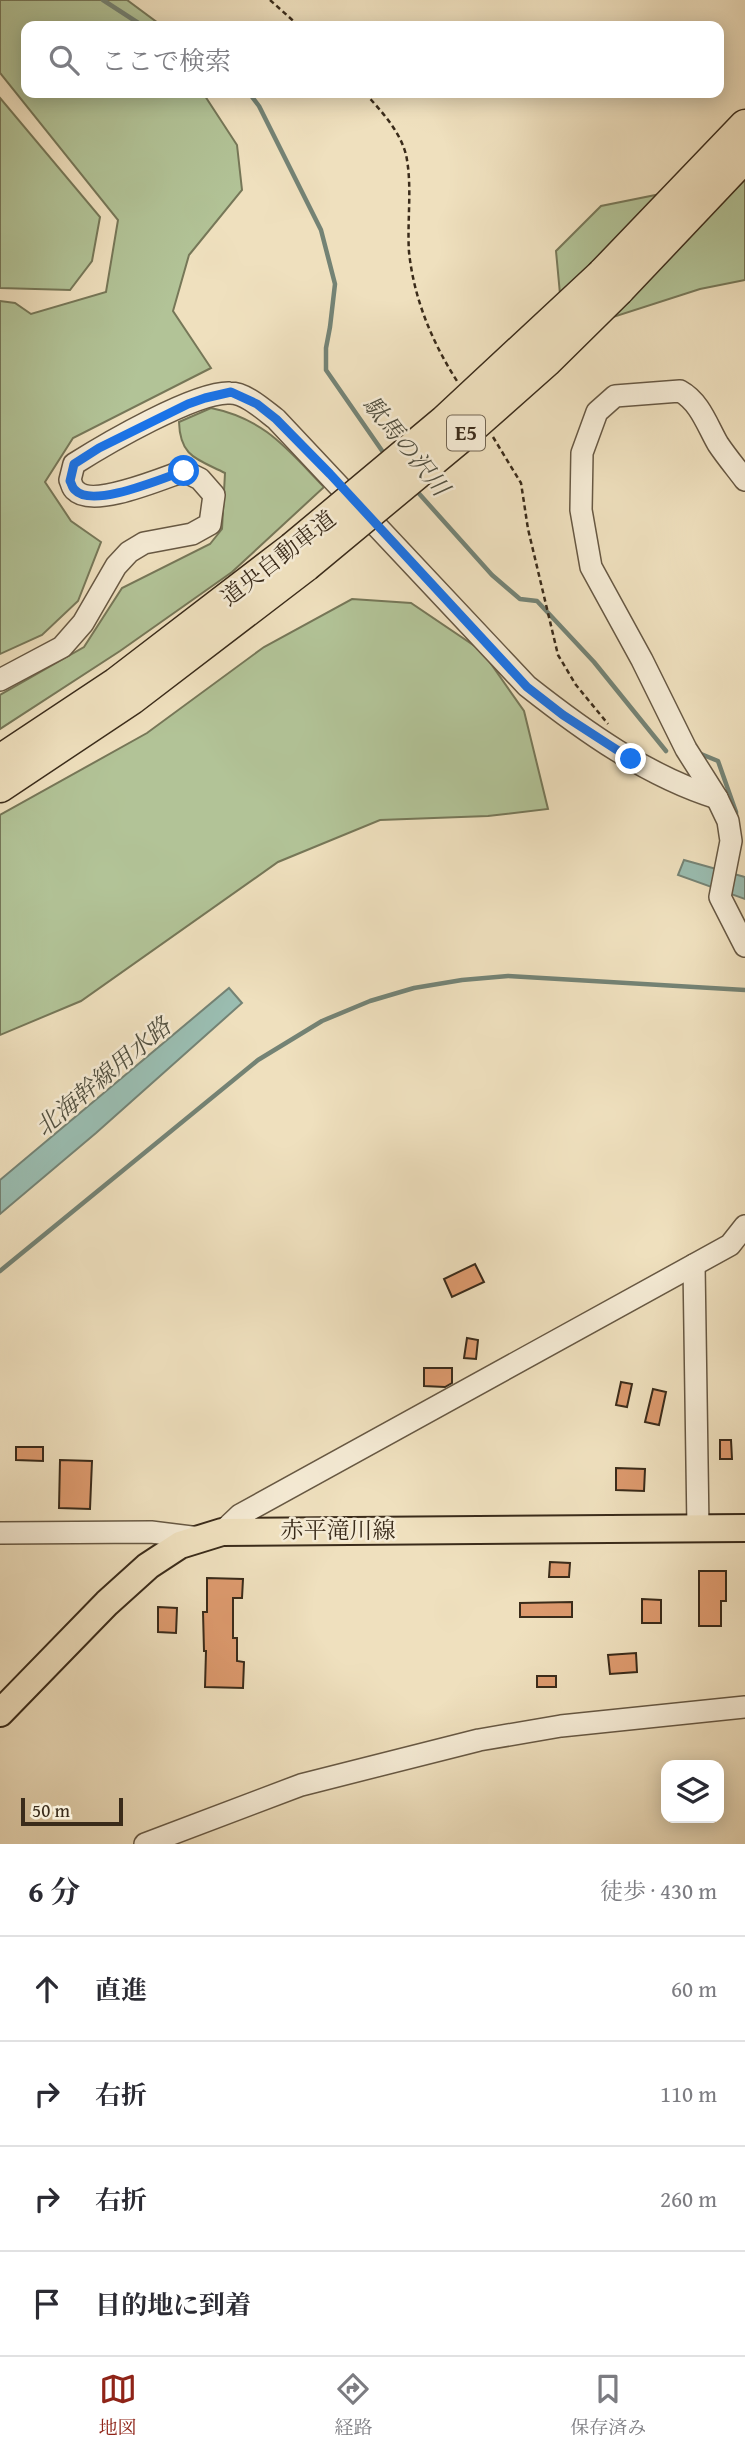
<!DOCTYPE html>
<html lang="ja">
<meta charset="utf-8">
<style>
:root{--surface:#fff;--page:#f2f2f3;--text:#2b2b33;--muted:#7c7c81;--line:#e1e1e2;--accent:#8f2418}
body{margin:0;font-family:"Gentium Book Plus","Noto Serif JP",serif;background:var(--page);color:var(--text)}
.controls{position:absolute;right:21px;bottom:21px;display:grid;overflow:hidden;border-radius:14px;box-shadow:0 4px 18px #0003}
.controls button{width:63px;height:63px;display:grid;place-items:center;padding:0;border:0;border-bottom:2px solid var(--line);background:var(--surface);color:var(--text);font:35px sans-serif}
.scale{position:absolute;left:21px;bottom:18px;width:102px;box-sizing:border-box;padding-left:7px;border:4px solid #3a2b1a;border-top:0;font-size:19px;line-height:24px;white-space:nowrap;color:#3a2b1a;-webkit-text-stroke:5px #f5ebd5;paint-order:stroke}
.stop{position:absolute;width:21px;height:21px;margin:-16px;border:5px solid #1a73e8;border-radius:50%;background:#fff}
.stop.end{background:#1a73e8;border-color:#fff;box-shadow:0 2px 7px #0008}
.list{margin:0;padding:0;list-style:none}
h2{display:flex;justify-content:space-between;align-items:center;height:91px;margin:0;padding:0 28px;font-size:30px}
h2 small{font-size:23px;font-weight:400;color:var(--muted)}
.list li{display:grid;grid-template-columns:46px 1fr auto;gap:21px;align-items:center;box-sizing:border-box;height:105px;padding:0 28px;border-top:2px solid var(--line)}
.list b{display:block;font-size:26px;white-space:nowrap}
.list em{font-size:23px;font-style:normal;color:var(--muted)}
.icon{flex:none;width:38px;height:38px;fill:none;stroke:currentColor;stroke-width:2;stroke-linecap:round;stroke-linejoin:round}
.map{position:relative;flex:none;width:745px;height:1844px;overflow:hidden}
.search{position:absolute;background:var(--surface);box-shadow:0 4px 18px #0003;left:21px;right:21px;top:21px;height:77px;display:flex;align-items:center;gap:18px;box-sizing:border-box;padding:0 24px;border-radius:14px;color:var(--muted);font-size:26px}
.sheet{height:511px;background:var(--surface)}
nav{display:flex;justify-content:space-around;align-items:center;box-sizing:border-box;height:98px;border-top:2px solid var(--line);background:var(--surface);font-size:19px;color:var(--muted)}
nav a{display:grid;justify-items:center;gap:4px}
nav .on{color:var(--accent)}
.map>svg:first-child{display:block}
.green{fill:#b2c397;stroke:#767758;stroke-width:2}
.water{fill:#9abdb1;stroke:#748375;stroke-width:2}
.lines{fill:none;stroke-linecap:round;stroke-linejoin:round}
.stream{stroke:#748375;stroke-width:4.5}
.building{fill:#dd9a6e;stroke:#3a2b1a;stroke-width:2}
.minor-casing{stroke:#675843;stroke-width:24}
.major-casing{stroke:#3a2b1a;stroke-width:30}
.highway-casing{stroke:#3a2b1a;stroke-width:33}
.path{stroke:#3a2b1a;stroke-width:2.5;stroke-dasharray:5 3.5;stroke-linecap:butt}
.minor{stroke:#f5ebd5;stroke-width:21}
.major{stroke:#efe0be;stroke-width:26}
.highway{stroke:#efe0be;stroke-width:30}
.highway-bridge-casing{stroke:#3a2b1a;stroke-width:33;stroke-linecap:butt}
.highway-bridge{stroke:#efe0be;stroke-width:30}
.route{stroke:#1a73e8;stroke-width:9}
.labels{text-anchor:middle;stroke-width:5;stroke-linejoin:round;paint-order:stroke}
.shield{fill:#f5ebd5;stroke:#726552;stroke-width:2}
.shield-label{font-size:21px;font-weight:bold;fill:#3a2b1a}
.street-label{font-size:23px;fill:#3a2b1a;stroke:#f5ebd5}
.water-label{font-size:24px;font-style:italic;fill:#525040;stroke:#f5ebd5}
</style>
<div class="map">
<svg width="745" height="1844" viewBox="0 0 745 1844">
<rect width="100%" height="100%" fill="#efe0be"/>
<filter id="stains"><feTurbulence type="fractalNoise" baseFrequency=".00286" numOctaves="4"/><feColorMatrix values="0 0 0 0 .2 0 0 0 0 .09 0 0 0 0 .02 0 0 0 .5 -.17"/></filter>
<radialGradient id="worn" r=".72"><stop offset=".6" stop-color="#630" stop-opacity="0"/><stop offset="1" stop-color="#630" stop-opacity=".3"/></radialGradient>
<g class="green">
<path d="M0 0H127L158 23 160 26H26V93H203L237 145 242 190 189 255 173 311 211 368 73 438 45 482 71 521 101 542 78 601 42 635 0 654V301L15 303 31 314 106 292 118 220 0 73Z"/>
<path d="M0 98 100 217 92 261 70 290 0 288Z"/>
<path d="M745 156V280L700 289 604 320 560 294 556 251 601 206 690 188Z"/>
<path d="M211 408C265 419 287 449 324 487L232 572 120 651 0 729V695L84 647 122 588 210 544 222 529 225 473C197 459 180 457 179 422Z"/>
<path d="M352 599 411 603 482 651 524 711 548 809 488 816 380 820 278 862 81 1001 0 1035V815L147 733 264 647Z"/>
</g>
<g class="water">
<path d="M684 860 745 877V899L678 875Z"/>
<path d="M229 988 242 1003 96 1133 0 1214V1180Z"/>
</g>
<g class="lines">
<g class="stream">
<path d="M103 0 143 26"/>
<path d="M249 93 259 106 321 230 335 284 330 327 326 348V370L385 455"/>
<path d="M414 488 492 575 520 599 537 601 594 662 666 751"/>
<path d="M701 754 718 761 736 812V819"/>
<path d="M0 1271 258 1060 322 1021 370 1001 414 988 462 980 508 976 745 990"/>
</g>
</g>
<g class="building">
<path d="M475 1264 484 1282 452 1297 444 1279Z"/>
<path d="M467 1338 478 1340 476 1359 464 1358Z"/>
<path d="M424 1368H452V1383L445 1387 424 1386Z"/>
<path d="M621 1382 632 1384 627 1407 616 1405Z"/>
<path d="M653 1389 666 1392 659 1425 645 1422Z"/>
<path d="M720 1440H731L732 1459H720Z"/>
<path d="M16 1447H43V1461L16 1460Z"/>
<path d="M60 1460 92 1461 90 1509 59 1508Z"/>
<path d="M616 1468 645 1469 644 1491 616 1490Z"/>
<path d="M550 1562 570 1563 569 1577H549Z"/>
<path d="M699 1571H726V1601H721V1626H699Z"/>
<path d="M207 1578 243 1579 242 1598H233V1638H237V1661L244 1662 243 1688 205 1687 206 1651H204L203 1612H207Z"/>
<path d="M642 1599 661 1600V1623H642Z"/>
<path d="M572 1602V1617H520V1603Z"/>
<path d="M158 1607 177 1608 176 1633 158 1632Z"/>
<path d="M636 1653 637 1672 610 1674 608 1655Z"/>
<rect x="537" y="1676" width="19" height="11"/>
</g>
<g class="lines">
<defs>
<g id="minor">
<path d="M745 480C736 468 726 456 718 444 707 425 700 402 680 391L615 396 597 412 582 453 581 510 591 567 642 660 686 749 717 798 728 821 731 841 720 897 745 946"/>
<path d="M0 680 62 647 83 623 116 566 129 552 144 543 192 534 210 524 214 495 200 479 184 471C163 478 92 509 75 490 72 488 72 484 70 480L74 464C104 445 196 391 230 393 246 393 264 410 276 419L527 686C584 731 647 776 717 798"/>
<path d="M694 1265 698 1528"/>
<path d="M222 1532 240 1515 730 1245 745 1226"/>
<path d="M0 1533 151 1532 200 1538"/>
<path d="M145 1844 301 1785 479 1740 561 1726 745 1707"/>
</g>
<path id="major" d="M0 1713 107 1603 148 1566 180 1545 222 1532 745 1528"/>
<g id="highway">
<path d="M602 274 745 125"/>
<path d="M619 290 745 157"/>
<path d="M0 760 116 683 292 548"/>
<path d="M0 787 132 699 306 566"/>
</g>
</defs>
<use href="#minor" class="minor-casing"/>
<use href="#major" class="major-casing"/>
<use href="#highway" class="highway-casing"/>
<g class="path">
<path d="M270 0 299 26"/>
<path d="M365 93C382 112 403 134 407 160 412 190 407 222 409 252 414 299 432 342 457 381"/>
<path d="M493 437 521 483 528 529 558 655 576 685 608 724"/>
</g>
<use href="#minor" class="minor"/>
<use href="#major" class="major"/>
<use href="#highway" class="highway"/>
<defs>
<g id="highway-bridge">
<path d="M292 548 444 421 602 274"/>
<path d="M306 566 459 439 546 362 619 290"/>
</g>
</defs>
<use href="#highway-bridge" class="highway-bridge-casing"/>
<use href="#highway-bridge" class="highway-bridge"/>
</g>
<g class="lines">
<path class="route" d="M184 471C163 478 92 509 75 490 72 488 72 484 70 481L74 464 99 448 188 404 205 398 231 392 257 404 276 419 330 474 527 687 563 715 631 759"/>
</g>
<g class="labels">
<rect class="shield" x="447" y="415.5" width="38" height="35" rx="5"/>
<g class="shield-label">
<text x="466" y="440">E5</text>
</g>
<g class="street-label">
<text transform="translate(278 558) rotate(-38)" y="8">道央自動車道</text>
<text x="338" y="1538">赤平滝川線</text>
</g>
<g class="water-label">
<text transform="translate(406 446) rotate(51)" y="8">駄馬の沢川</text>
<text transform="translate(103 1077) rotate(-40)" y="8">北海幹線用水路</text>
</g>
</g>
<rect width="100%" height="100%" filter="url(#stains)"/>
<rect width="100%" height="100%" fill="url(#worn)"/>
</svg>
<div class="controls">
<button><svg class="icon" aria-label="layers" viewBox="0 0 24 24"><path d="M12 4l9 5-9 5-9-5zM3 14l9 5 9-5"/></svg></button>
</div>
<div class="scale">50 m</div>
<div class="stop" style="left:184px;top:471px"></div>
<div class="stop end" style="left:631px;top:759px"></div>
<div class="search"><svg class="icon" aria-label="search" viewBox="0 0 24 24"><circle cx="10" cy="10" r="6"/><path d="M15 15l6 6"/></svg>ここで検索</div>
</div>
<section class="sheet">
<h2>6 分<small>徒歩 · 430 m</small></h2>
<ul class="list">
<li><svg class="icon" aria-label="ahead" viewBox="0 0 24 24"><path d="M12 20V5M6 11l6-6 6 6"/></svg><div><b>直進</b></div><em>60 m</em></li>
<li><svg class="icon" aria-label="right" viewBox="0 0 24 24"><path d="M7 20v-9h11M14 6l5 5-5 5"/></svg><div><b>右折</b></div><em>110 m</em></li>
<li><svg class="icon" aria-label="right" viewBox="0 0 24 24"><path d="M7 20v-9h11M14 6l5 5-5 5"/></svg><div><b>右折</b></div><em>260 m</em></li>
<li><svg class="icon" aria-label="arrive" viewBox="0 0 24 24"><path d="M6 21V4h12l-3 4 3 4H6"/></svg><div><b>目的地に到着</b></div></li>
</ul>
</section>
<nav>
<a class="on"><svg class="icon" aria-label="map" viewBox="0 0 24 24"><path d="M3 6l6-2 6 2 6-2v14l-6 2-6-2-6 2zM9 4v14M15 6v14"/></svg>地図</a>
<a><svg class="icon" aria-label="directions" viewBox="0 0 24 24"><path d="M12 3l9 9-9 9-9-9zM9 14v-3h6M13 9l2 2-2 2"/></svg>経路</a>
<a><svg class="icon" aria-label="saved" viewBox="0 0 24 24"><path d="M7 4h10v16l-5-4-5 4z"/></svg>保存済み</a>
</nav>
